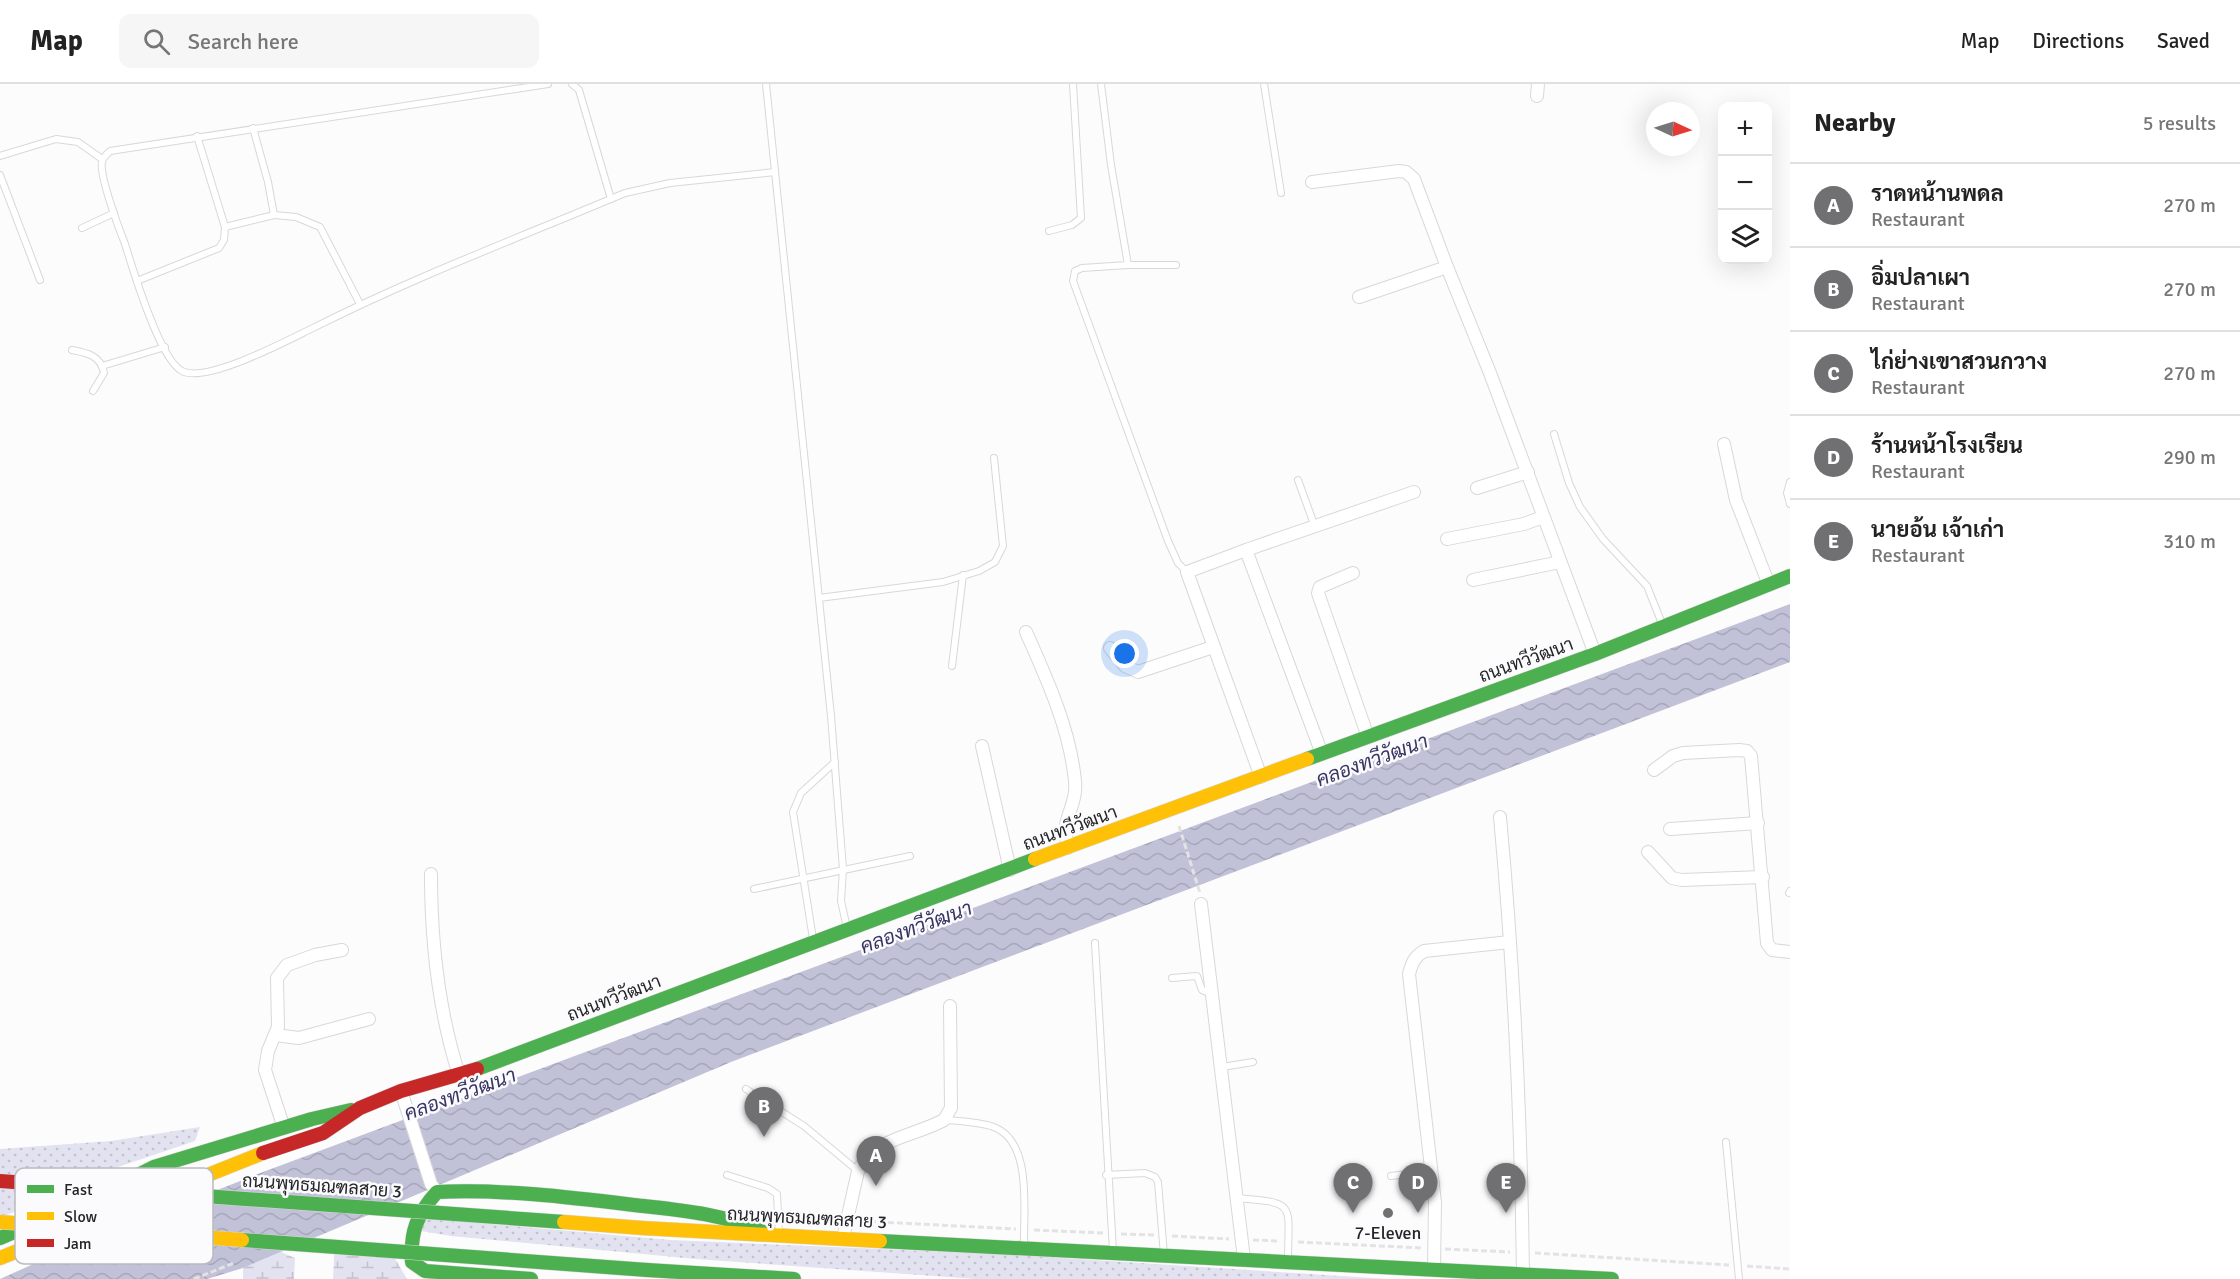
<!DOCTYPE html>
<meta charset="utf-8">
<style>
:root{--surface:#fff;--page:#f6f6f6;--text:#222;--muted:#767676;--line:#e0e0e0;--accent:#707073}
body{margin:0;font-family:Signika,Sarabun,sans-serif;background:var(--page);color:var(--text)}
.controls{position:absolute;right:18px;top:18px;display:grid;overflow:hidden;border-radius:12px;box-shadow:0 6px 24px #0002}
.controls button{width:54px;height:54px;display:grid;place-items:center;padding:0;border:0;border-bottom:2px solid var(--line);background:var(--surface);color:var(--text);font:30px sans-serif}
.compass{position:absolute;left:1646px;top:18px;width:54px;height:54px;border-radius:50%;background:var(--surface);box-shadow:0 6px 24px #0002;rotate:94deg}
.you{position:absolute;left:1125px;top:570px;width:21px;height:21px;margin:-15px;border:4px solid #fff;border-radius:50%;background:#1a73e8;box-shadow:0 0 0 9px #1a73e833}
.badge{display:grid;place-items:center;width:39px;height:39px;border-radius:50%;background:var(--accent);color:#fff;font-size:20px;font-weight:700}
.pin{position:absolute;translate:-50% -50px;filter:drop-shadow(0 2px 3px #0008)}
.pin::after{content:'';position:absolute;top:32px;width:21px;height:18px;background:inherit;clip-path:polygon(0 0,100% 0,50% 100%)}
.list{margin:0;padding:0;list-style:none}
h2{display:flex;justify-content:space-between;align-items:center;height:78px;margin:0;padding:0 24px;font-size:26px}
h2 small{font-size:20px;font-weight:400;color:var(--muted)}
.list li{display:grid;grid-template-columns:39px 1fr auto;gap:18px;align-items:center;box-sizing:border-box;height:84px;padding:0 24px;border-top:2px solid var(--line)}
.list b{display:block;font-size:22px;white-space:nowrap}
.list p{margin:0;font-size:20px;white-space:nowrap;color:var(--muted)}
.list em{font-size:20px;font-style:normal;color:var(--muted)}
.icon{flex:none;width:33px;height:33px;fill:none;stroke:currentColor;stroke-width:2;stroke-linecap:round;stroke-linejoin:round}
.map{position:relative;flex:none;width:1790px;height:1195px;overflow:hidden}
header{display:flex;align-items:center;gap:36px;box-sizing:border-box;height:84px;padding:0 30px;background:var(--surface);border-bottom:2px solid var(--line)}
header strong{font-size:28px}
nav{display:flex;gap:33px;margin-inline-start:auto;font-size:21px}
.search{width:420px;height:54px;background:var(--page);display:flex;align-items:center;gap:15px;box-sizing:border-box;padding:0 21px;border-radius:12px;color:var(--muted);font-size:22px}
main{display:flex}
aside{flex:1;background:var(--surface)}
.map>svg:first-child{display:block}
.grass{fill:url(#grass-dots)}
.wetland{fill:url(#wetland-marsh)}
.water{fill:url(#water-waves)}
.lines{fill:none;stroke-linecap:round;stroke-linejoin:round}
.lane-casing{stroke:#d8d8da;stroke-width:8}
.street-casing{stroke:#d8d8da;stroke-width:14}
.fast-casing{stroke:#d8d8da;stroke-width:15}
.slow-casing{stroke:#d8d8da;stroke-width:15}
.jam-casing{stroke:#d8d8da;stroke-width:15}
.path{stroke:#e3e3e4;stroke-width:3;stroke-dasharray:6 3;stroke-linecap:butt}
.lane{stroke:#fff;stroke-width:6}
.street{stroke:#fff;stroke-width:12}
.fast{stroke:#4caf50;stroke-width:14}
.slow{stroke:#ffc107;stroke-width:14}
.jam{stroke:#c62828;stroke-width:14}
.fast-bridge-casing{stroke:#d8d8da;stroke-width:15;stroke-linecap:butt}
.slow-bridge-casing{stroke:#d8d8da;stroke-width:15;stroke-linecap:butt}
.jam-bridge-casing{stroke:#d8d8da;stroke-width:15;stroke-linecap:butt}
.fast-bridge{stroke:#4caf50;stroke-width:14}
.slow-bridge{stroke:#ffc107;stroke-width:14}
.jam-bridge{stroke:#c62828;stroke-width:14}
.poi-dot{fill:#707073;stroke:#fbfbfe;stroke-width:2}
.labels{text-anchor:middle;stroke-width:5;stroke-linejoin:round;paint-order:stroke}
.street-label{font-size:18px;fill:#252528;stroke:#fbfbfe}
.poi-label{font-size:18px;fill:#252528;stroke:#fbfbfe}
.water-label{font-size:20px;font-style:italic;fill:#383562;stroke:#fbfbfe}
.key{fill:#fbfbfe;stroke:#bbbbbe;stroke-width:1.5}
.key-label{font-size:16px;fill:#252528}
</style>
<header>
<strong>Map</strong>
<div class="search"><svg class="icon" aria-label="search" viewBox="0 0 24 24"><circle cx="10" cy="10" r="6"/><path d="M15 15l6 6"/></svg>Search here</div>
<nav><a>Map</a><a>Directions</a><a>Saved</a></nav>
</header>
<main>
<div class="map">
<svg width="1790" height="1195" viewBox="0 0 1790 1195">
<defs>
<pattern id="grass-dots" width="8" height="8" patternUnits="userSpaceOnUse" patternTransform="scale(1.5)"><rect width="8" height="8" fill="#e2e2f0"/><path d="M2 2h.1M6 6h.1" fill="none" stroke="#c2c2ce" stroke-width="1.8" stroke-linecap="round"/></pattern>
<pattern id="wetland-marsh" width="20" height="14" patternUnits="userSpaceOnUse" patternTransform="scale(1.5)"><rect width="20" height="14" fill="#e2e2f0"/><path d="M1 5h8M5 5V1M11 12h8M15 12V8" fill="none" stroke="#c2c2ce"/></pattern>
<pattern id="water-waves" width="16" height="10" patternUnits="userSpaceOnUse" patternTransform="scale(1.5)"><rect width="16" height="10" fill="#c1c2d8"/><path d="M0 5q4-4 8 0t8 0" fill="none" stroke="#a6a7b9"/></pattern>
</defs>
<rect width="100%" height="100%" fill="#fcfcfd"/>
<g class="grass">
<path d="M200 1043 195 1057 112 1085 0 1134V1065L111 1057Z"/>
<path d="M424 1134 670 1156 1000 1170 1388 1195H976L696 1175 451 1152 421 1147Z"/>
</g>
<g class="wetland">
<path d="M335 1156 387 1161 407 1195H333Z"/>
<path d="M281 1168 295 1174 294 1195H243V1184Z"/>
</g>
<path class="water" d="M1790 520V578L731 978 243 1184 207 1195H0L60 1168 263 1088Z"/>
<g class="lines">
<defs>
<g id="lane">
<path d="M548 0 110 67C107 70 103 73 102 78 99 91 119 145 125 160 133 186 160 276 182 287 206 300 288 256 313 244 414 193 521 153 625 109L670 99 775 88"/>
<path d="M572 0 579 6 611 115"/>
<path d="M766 0 831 632 843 785 841 817 847 844"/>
<path d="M1101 0 1111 81 1128 181 1082 184 1075 187 1073 197 1168 457 1178 479 1187 488"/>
<path d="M1264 0 1281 109"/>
<path d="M197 52 225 143 274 131 268 98 253 44"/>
<path d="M0 72 56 55 78 58 102 75"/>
<path d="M0 91 40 196"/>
<path d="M274 131 296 133 320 143 360 220"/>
<path d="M82 144 114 129"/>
<path d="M1049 147 1072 141 1081 134 1073 0"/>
<path d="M1128 181H1176"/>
<path d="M137 197 219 164 224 156 225 143"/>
<path d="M72 266C88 269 101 272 104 289L93 307"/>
<path d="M102 282 165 263"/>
<path d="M1554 350 1569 399 1580 423 1603 455 1647 502 1663 542"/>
<path d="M1298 396 1315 443"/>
<path d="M1790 398 1787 409 1790 420"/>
<path d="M819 514 943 498 979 487 995 478 1003 462 994 374"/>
<path d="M952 582 963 491"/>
<path d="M754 805 910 772"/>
<path d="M1789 809 1790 807"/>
<path d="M813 855 793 728 801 709 835 678"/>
<path d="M1095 859 1113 1167"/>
<path d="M1172 894 1197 892 1202 906 1212 910"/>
<path d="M1222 983 1253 978"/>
<path d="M746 1005 804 1042 858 1087"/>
<path d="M945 1036C960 1037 976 1038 991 1042 1034 1055 1023 1128 1024 1163"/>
<path d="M1726 1058 1739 1195"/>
<path d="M727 1091 768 1104 777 1110 779 1150"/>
<path d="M1106 1091 1145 1089 1155 1093 1158 1098 1164 1171"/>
<path d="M1391 1092 1430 1087"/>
<path d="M1237 1114C1298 1119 1288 1119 1288 1177"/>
</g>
<g id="street">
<path d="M1537 12 1538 0"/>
<path d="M1312 98 1399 87 1406 88 1414 95 1447 183 1359 213"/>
<path d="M1447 183 1490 289 1595 570"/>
<path d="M1724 360 1736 416 1769 501"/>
<path d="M1477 404 1528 388"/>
<path d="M1447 455 1524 440 1543 433"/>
<path d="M1246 466 1187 488 1261 693"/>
<path d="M1353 489 1320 503 1318 509 1368 653"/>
<path d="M1473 496 1560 478"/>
<path d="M1026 548C1047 595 1070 645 1075 697 1077 714 1069 726 1066 741 1065 749 1067 757 1068 764"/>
<path d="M1110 564 1125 582 1138 588 1213 563"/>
<path d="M982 662 1010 786"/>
<path d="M1322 670 1246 466 1414 408"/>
<path d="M1654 686 1673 672 1683 669 1739 666 1747 667 1751 672 1767 859 1772 866 1790 868"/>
<path d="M1500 733C1514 884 1521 1037 1523 1189"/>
<path d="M1670 745 1758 739"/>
<path d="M1648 768 1672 794 1682 796 1763 793"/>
<path d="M431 790C431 860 438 925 459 991"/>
<path d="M1201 820 1244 1175"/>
<path d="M275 951 299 954 369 935"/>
<path d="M401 1007 431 1100 437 1108"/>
<path d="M284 1044 265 986 268 967 278 943 277 894 287 881 315 871 342 866"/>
<path d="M843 1154 858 1087C877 1052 913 1053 944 1036L951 1024 950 922"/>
<path d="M1434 1184 1435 1119 1409 890C1412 879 1414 873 1424 867L1510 858"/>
</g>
<g id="fast">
<path d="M1307 675 1595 570 1790 492"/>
<path d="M477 985 1035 775"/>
<path d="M0 1154 80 1120 154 1083 312 1035 351 1026"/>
<path d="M880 1157 1612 1195"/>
<path d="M647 1186 794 1195"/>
<path d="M531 1195 425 1187 412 1178C410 1148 417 1130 437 1108 503 1105 568 1113 634 1121 678 1126 721 1129 763 1148"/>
</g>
<g id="slow">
<path d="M1035 775 1307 675"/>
<path d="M642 1144 880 1157"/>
<path d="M0 1174 263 1069"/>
</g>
<path id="jam" d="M263 1069 323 1049 360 1024 401 1007 477 985"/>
</defs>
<use href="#lane" class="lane-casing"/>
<use href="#street" class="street-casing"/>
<use href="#fast" class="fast-casing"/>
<use href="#slow" class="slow-casing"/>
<use href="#jam" class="jam-casing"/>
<g class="path">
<path d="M1179 742 1200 809"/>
<path d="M861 1137 1016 1145"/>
<path d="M1034 1146 1103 1149"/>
<path d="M1121 1150 1154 1151"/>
<path d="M1172 1152 1229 1155"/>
<path d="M1253 1156 1279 1157"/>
<path d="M1298 1158 1423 1164"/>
<path d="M1445 1165 1510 1168"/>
<path d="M1535 1169 1729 1181"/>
<path d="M1747 1182 1790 1185"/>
<path d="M194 1195 234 1179"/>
</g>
<use href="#lane" class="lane"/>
<use href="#street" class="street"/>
<use href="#fast" class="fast"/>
<use href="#slow" class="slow"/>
<use href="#jam" class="jam"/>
<defs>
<g id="fast-bridge">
<path d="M149 1108 564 1138"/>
<path d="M242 1156 647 1186"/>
</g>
<g id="slow-bridge">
<path d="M0 1138 242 1156"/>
<path d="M564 1138 642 1144"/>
</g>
<path id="jam-bridge" d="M0 1097 149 1108"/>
</defs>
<use href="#fast-bridge" class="fast-bridge-casing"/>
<use href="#slow-bridge" class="slow-bridge-casing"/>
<use href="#jam-bridge" class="jam-bridge-casing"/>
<use href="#fast-bridge" class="fast-bridge"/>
<use href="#slow-bridge" class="slow-bridge"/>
<use href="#jam-bridge" class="jam-bridge"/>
</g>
<circle class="poi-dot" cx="1388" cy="1129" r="6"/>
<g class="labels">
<g class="street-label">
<text transform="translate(1526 576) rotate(-20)" y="6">ถนนทวีวัฒนา</text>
<text transform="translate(1070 744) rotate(-20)" y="6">ถนนทวีวัฒนา</text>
<text transform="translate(614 914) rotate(-21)" y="6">ถนนทวีวัฒนา</text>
<text transform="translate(322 1102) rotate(4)" y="6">ถนนพุทธมณฑลสาย 3</text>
<text transform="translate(807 1134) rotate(3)" y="6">ถนนพุทธมณฑลสาย 3</text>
</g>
<g class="poi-label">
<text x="1388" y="1155">7-Eleven</text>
</g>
<g class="water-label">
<text transform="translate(1372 676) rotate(-20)" y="7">คลองทวีวัฒนา</text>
<text transform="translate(916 843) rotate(-20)" y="7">คลองทวีวัฒนา</text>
<text transform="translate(460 1010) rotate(-20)" y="7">คลองทวีวัฒนา</text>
</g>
</g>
<rect x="15" y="1084" width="198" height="96" rx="9" class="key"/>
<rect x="27" y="1101" width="27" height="8" fill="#4caf50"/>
<rect x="27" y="1128" width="27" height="8" fill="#ffc107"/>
<rect x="27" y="1155" width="27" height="8" fill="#c62828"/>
<g class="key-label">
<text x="64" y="1111">Fast</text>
<text x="64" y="1138">Slow</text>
<text x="64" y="1165">Jam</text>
</g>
</svg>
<div class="controls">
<button>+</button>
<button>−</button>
<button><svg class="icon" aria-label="layers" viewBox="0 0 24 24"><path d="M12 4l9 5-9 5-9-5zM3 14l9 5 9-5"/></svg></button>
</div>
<svg class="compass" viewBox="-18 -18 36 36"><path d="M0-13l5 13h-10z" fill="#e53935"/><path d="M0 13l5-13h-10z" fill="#767676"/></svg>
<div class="you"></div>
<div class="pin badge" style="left:876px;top:1102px">A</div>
<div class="pin badge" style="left:764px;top:1053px">B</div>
<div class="pin badge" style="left:1353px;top:1129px">C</div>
<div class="pin badge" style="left:1418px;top:1129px">D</div>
<div class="pin badge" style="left:1506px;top:1129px">E</div>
</div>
<aside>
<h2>Nearby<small>5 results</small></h2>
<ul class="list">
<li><span class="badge">A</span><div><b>ราดหน้านพดล</b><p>Restaurant</p></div><em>270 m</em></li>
<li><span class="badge">B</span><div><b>อิ่มปลาเผา</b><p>Restaurant</p></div><em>270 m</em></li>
<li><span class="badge">C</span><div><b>ไก่ย่างเขาสวนกวาง</b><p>Restaurant</p></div><em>270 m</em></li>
<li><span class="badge">D</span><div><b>ร้านหน้าโรงเรียน</b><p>Restaurant</p></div><em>290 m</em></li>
<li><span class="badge">E</span><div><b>นายอ้น เจ้าเก่า</b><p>Restaurant</p></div><em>310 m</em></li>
</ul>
</aside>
</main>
